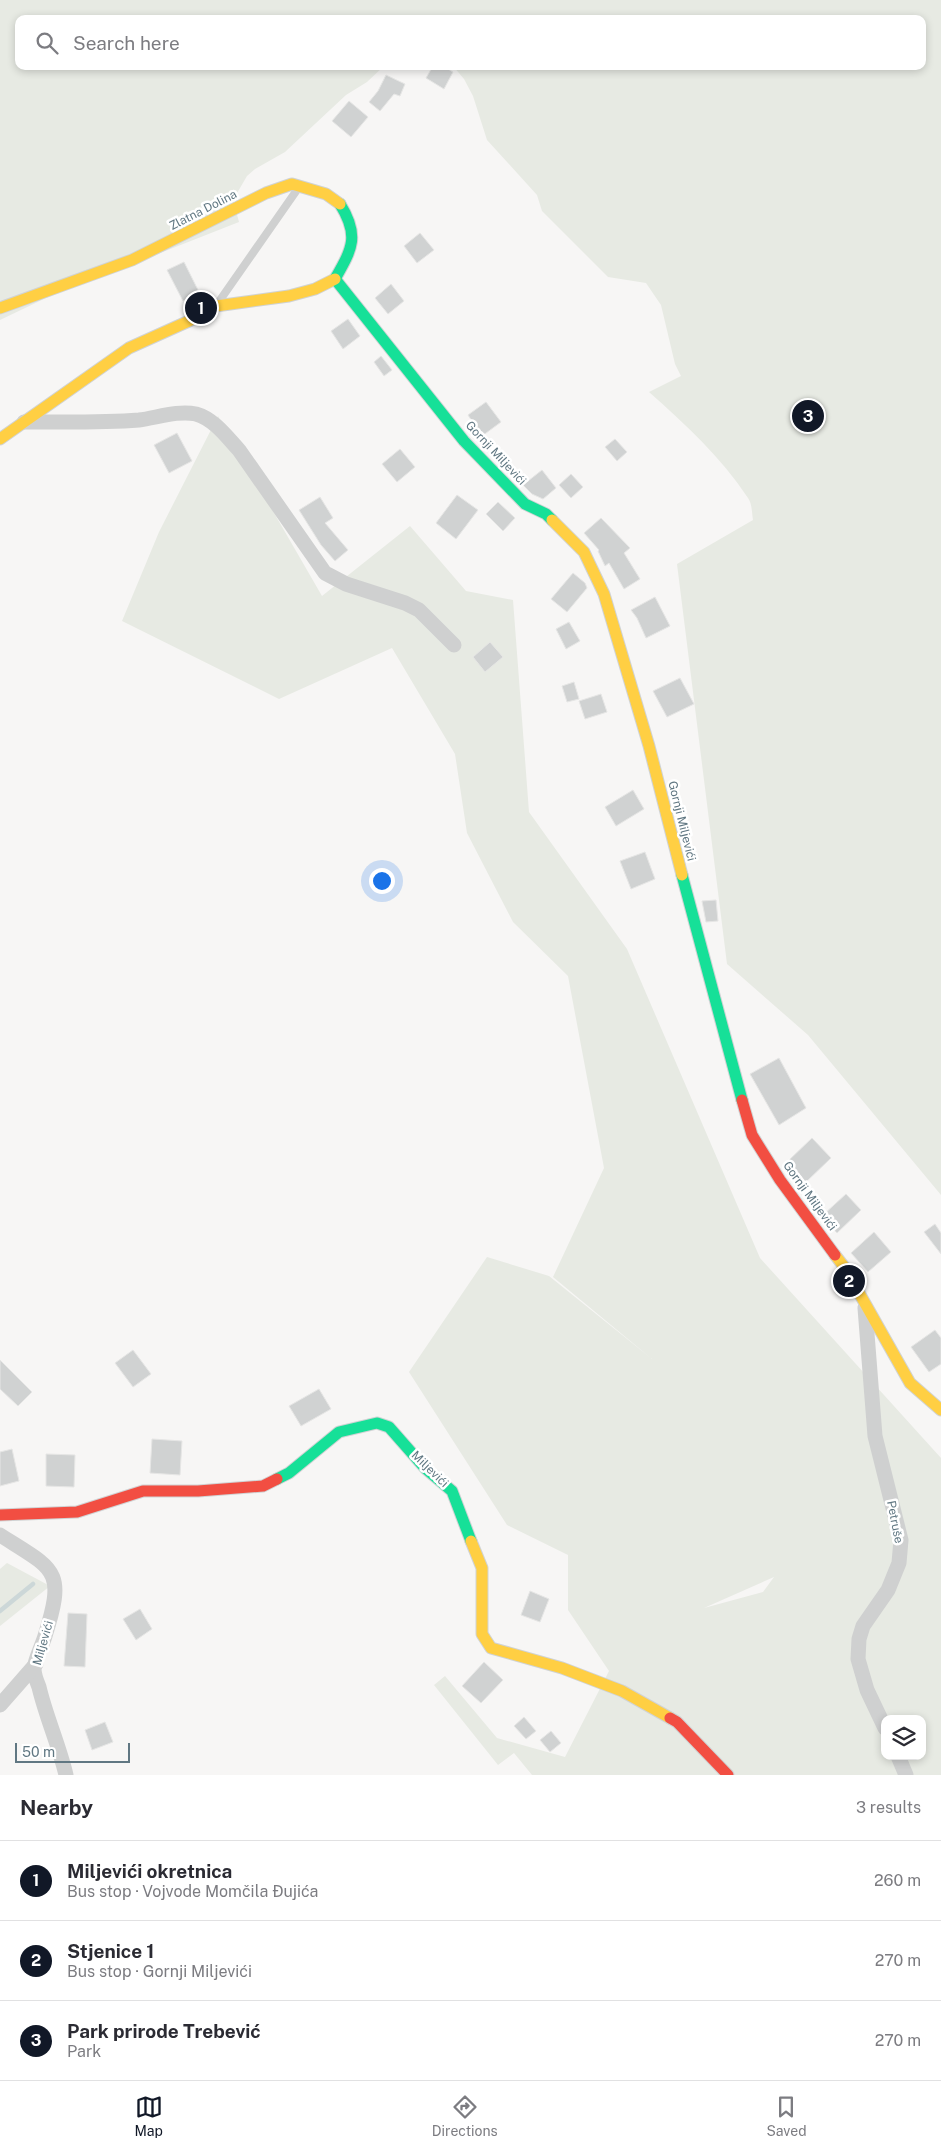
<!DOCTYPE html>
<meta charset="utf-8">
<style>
:root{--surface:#fff;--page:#f2f2f3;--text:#2b2b33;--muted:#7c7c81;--line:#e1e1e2;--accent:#111827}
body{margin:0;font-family:"Public Sans",sans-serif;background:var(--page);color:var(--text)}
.controls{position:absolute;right:15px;bottom:15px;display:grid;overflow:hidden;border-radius:10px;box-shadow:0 2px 8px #0003}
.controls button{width:45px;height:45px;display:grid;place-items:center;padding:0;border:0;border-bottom:1px solid var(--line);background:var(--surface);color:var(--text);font:25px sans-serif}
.scale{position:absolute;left:15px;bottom:12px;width:115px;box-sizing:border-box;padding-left:5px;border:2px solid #607782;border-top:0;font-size:14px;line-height:18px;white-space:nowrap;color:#607782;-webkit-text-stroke:4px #fff;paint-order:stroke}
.you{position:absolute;left:381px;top:880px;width:18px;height:18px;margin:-12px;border:4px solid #fff;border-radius:50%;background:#1a73e8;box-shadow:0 0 0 8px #1a73e833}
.badge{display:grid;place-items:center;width:32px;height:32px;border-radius:50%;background:var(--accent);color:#fff;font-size:16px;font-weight:700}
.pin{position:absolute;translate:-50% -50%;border:2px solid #fff;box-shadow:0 1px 5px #0006}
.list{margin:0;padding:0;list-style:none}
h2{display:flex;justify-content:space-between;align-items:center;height:65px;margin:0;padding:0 20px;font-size:21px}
h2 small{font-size:16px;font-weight:400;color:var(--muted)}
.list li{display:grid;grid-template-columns:32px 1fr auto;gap:15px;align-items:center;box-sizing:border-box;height:80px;padding:0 20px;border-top:1px solid var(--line)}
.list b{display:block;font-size:19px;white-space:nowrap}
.list p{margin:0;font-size:16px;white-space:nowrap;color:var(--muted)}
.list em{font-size:16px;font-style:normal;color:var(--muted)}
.icon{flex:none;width:28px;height:28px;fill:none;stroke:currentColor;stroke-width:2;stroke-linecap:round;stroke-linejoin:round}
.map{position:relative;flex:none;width:941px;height:1775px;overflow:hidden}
.search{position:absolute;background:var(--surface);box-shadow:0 2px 8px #0003;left:15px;right:15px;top:15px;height:55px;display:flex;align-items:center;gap:12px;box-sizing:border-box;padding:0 18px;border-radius:10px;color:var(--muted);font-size:19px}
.sheet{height:305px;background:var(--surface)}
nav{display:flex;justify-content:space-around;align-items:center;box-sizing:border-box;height:70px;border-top:1px solid var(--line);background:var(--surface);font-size:14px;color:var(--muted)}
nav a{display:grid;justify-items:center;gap:2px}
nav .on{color:var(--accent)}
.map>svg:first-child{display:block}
.green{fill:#e7eae3;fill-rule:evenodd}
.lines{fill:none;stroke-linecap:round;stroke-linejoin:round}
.stream{stroke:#ccd7d8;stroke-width:4.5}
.building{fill:#d0d2d2;stroke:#e6e6e5}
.fast-casing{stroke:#d0d3d4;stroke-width:13}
.slow-casing{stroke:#d0d3d4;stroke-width:13}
.jam-casing{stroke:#d0d3d4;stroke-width:13}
.lane{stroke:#cfd0d0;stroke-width:8}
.street{stroke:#cfd0d0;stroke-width:15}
.fast{stroke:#16e098;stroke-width:11}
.slow{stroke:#ffcf43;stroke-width:11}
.jam{stroke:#f24e42;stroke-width:11}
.labels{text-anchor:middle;stroke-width:5;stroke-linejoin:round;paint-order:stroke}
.street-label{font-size:12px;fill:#607782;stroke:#fff}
</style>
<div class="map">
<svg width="941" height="1775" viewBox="0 0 941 1775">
<rect width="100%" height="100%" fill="#f7f6f5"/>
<g class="green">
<path d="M0 0H941V1195L808 1035 727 964 677 564 753 520C752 514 752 503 748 498 721 457 686 425 649 392L681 376 675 364 661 305 646 283 608 277 542 211 537 195 487 140 473 96 464 79 453 66H922V19H19V66H384L367 82 346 95 285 152 255 169 247 176 233 200 239 222 46 298 0 320Z"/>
<path d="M218 416 322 596 410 526 466 591 513 600 529 812 627 949 760 1258 941 1458V1775H532L514 1753 498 1765 434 1685 445 1676 497 1738 565 1757 609 1671 568 1610V1555L507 1525 409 1372 487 1257 549 1276 652 1359 553 1277 604 1168 568 976 513 922 467 833 455 754 392 648 279 699 122 621 159 532ZM774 1577 763 1592 704 1608ZM885 1719H922V1756H885Z"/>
<path d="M7 1563 50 1586 0 1626V1569Z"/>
</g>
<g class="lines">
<path class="stream" d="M0 1611 33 1584"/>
</g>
<g class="building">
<path d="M433 66H443L453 72 444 89 426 78Z"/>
<path d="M386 75 405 84 400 96 394 94 380 111 369 102 378 91Z"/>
<path d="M349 101 368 117 351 137 332 121Z"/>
<path d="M420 233 434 250 417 263 404 246Z"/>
<path d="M184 262 199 292 183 301 167 270Z"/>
<path d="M391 284 404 301 388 314 375 298Z"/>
<path d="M348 319 360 336 343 349 331 331Z"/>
<path d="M381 356 392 370 384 376 374 362Z"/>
<path d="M486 402 501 422 482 436 468 415Z"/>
<path d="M177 433 192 461 169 473 154 445Z"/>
<path d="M615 439 627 452 617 461 605 447Z"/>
<path d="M400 449 415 467 397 482 382 464Z"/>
<path d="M542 470 556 488 543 499 532 494 523 485Z"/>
<path d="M571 474 583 487 571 498 559 485Z"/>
<path d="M457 495 478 510 456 539 436 523Z"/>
<path d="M320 497 333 518 325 523 348 550 335 561 321 545 299 510Z"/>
<path d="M498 502 515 518 503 531 486 514Z"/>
<path d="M601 518 630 548 624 553 640 579 624 589 609 563 605 566 598 551 599 550 584 533Z"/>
<path d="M573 573 585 583 587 588 567 612 551 599Z"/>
<path d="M655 597 670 626 646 638 637 618 631 610Z"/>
<path d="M569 622 580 641 566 649 556 629Z"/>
<path d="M490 642 503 657 485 672 473 657Z"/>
<path d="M680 678 694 704 667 717 653 691Z"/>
<path d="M574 682 579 699 567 702 562 686Z"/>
<path d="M601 694 607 712 585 719 579 701Z"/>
<path d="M633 790 644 809 616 826 605 807Z"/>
<path d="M645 852 655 879 631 889 620 861Z"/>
<path d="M716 900 718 921 706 922 702 901Z"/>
<path d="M779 1058 806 1108 779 1125 750 1074Z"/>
<path d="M812 1138 831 1158 806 1182 787 1162Z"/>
<path d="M846 1194 861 1210 837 1233 822 1216Z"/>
<path d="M935 1224 941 1233V1254L924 1232Z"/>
<path d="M874 1232 891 1252 868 1272 851 1253Z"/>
<path d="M935 1330 941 1338V1364L929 1372 911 1347Z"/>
<path d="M133 1350 151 1374 133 1387 115 1363Z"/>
<path d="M0 1360 32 1392 18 1406 0 1389Z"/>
<path d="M319 1389 331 1409 301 1426 289 1406Z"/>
<path d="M152 1439 182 1441 180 1475 150 1473Z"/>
<path d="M12 1449 19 1481 0 1486V1452Z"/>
<path d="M46 1454 75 1455 74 1487 46 1486Z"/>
<path d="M530 1591 549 1599 540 1622 521 1615Z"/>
<path d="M140 1609 152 1629 136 1640 123 1619Z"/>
<path d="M68 1613 87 1614 85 1667 64 1666Z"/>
<path d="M484 1662 503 1680 481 1703 462 1686Z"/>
<path d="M524 1717 536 1731 526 1739 514 1726Z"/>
<path d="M105 1722 113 1742 92 1750 85 1730Z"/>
<path d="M551 1731 561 1743 550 1752 540 1740Z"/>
</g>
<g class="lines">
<defs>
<g id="fast">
<path d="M335 279 464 441 525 504 546 514 552 520"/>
<path d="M335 279C352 249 360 236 340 204"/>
<path d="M682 875 742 1100"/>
<path d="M277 1479 289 1473 339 1432 377 1423 389 1427 425 1468 452 1491 471 1541"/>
</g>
<g id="slow">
<path d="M0 308 132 260 266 193 292 184 326 194 340 204"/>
<path d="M0 439 129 348 189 321 216 306 289 296 315 289 335 279"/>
<path d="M552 520 584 552 604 594 649 746 682 875"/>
<path d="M835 1255 845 1268 910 1383 941 1410"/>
<path d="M471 1541 482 1568V1634L491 1648 562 1668 622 1691 670 1718"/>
</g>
<g id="jam">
<path d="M742 1100 752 1135 780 1180 835 1255"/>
<path d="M0 1515 77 1512 143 1491H198L263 1486 277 1479"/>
<path d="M670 1718 677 1722 728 1775"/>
</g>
</defs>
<use href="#fast" class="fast-casing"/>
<use href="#slow" class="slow-casing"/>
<use href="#jam" class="jam-casing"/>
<path class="lane" d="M218 303 299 187"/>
<g class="street">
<path d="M24 422C62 422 101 423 139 420 156 418 178 410 196 414 214 419 227 437 239 450L325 573 346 584 405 603 419 610 454 645"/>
<path d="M865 1308 875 1436 901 1540 899 1563 888 1590 863 1626 859 1639 858 1659 867 1690 885 1728"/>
<path d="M0 1535C55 1570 66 1569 45 1636 42 1646 35 1659 34 1669 34 1675 37 1682 39 1687 46 1717 59 1745 66 1775"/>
<path d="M0 1705 36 1664"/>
<path d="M898 1756 906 1775"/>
</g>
<use href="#fast" class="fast"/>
<use href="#slow" class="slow"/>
<use href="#jam" class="jam"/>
</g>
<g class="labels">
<g class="street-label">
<text transform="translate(203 210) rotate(-27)" y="4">Zlatna Dolina</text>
<text transform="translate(496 453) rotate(47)" y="4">Gornji Miljevići</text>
<text transform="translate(682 821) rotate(76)" y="4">Gornji Miljevići</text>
<text transform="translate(810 1196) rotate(54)" y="4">Gornji Miljevići</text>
<text transform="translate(430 1469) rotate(44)" y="4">Miljevići</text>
<text transform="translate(895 1522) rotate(79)" y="4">Petruše</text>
<text transform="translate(43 1643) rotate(-74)" y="4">Miljevići</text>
</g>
</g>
</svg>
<div class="controls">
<button><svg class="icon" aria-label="layers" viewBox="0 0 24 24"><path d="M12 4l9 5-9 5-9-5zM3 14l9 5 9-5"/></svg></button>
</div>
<div class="scale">50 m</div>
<div class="you"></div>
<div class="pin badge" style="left:201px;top:308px">1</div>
<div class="pin badge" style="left:849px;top:1281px">2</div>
<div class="pin badge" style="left:808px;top:416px">3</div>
<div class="search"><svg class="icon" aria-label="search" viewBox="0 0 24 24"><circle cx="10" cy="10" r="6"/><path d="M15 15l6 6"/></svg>Search here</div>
</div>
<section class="sheet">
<h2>Nearby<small>3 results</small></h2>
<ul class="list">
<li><span class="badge">1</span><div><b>Miljevići okretnica</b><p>Bus stop · Vojvode Momčila Đujića</p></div><em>260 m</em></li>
<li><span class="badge">2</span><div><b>Stjenice 1</b><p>Bus stop · Gornji Miljevići</p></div><em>270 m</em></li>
<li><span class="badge">3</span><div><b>Park prirode Trebević</b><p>Park</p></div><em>270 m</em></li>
</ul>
</section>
<nav>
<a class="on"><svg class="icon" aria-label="map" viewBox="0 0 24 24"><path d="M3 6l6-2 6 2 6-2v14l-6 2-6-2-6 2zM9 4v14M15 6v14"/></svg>Map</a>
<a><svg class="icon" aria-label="directions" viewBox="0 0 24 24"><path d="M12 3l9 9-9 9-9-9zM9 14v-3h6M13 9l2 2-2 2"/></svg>Directions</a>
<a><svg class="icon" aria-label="saved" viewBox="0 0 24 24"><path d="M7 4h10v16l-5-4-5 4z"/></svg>Saved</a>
</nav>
